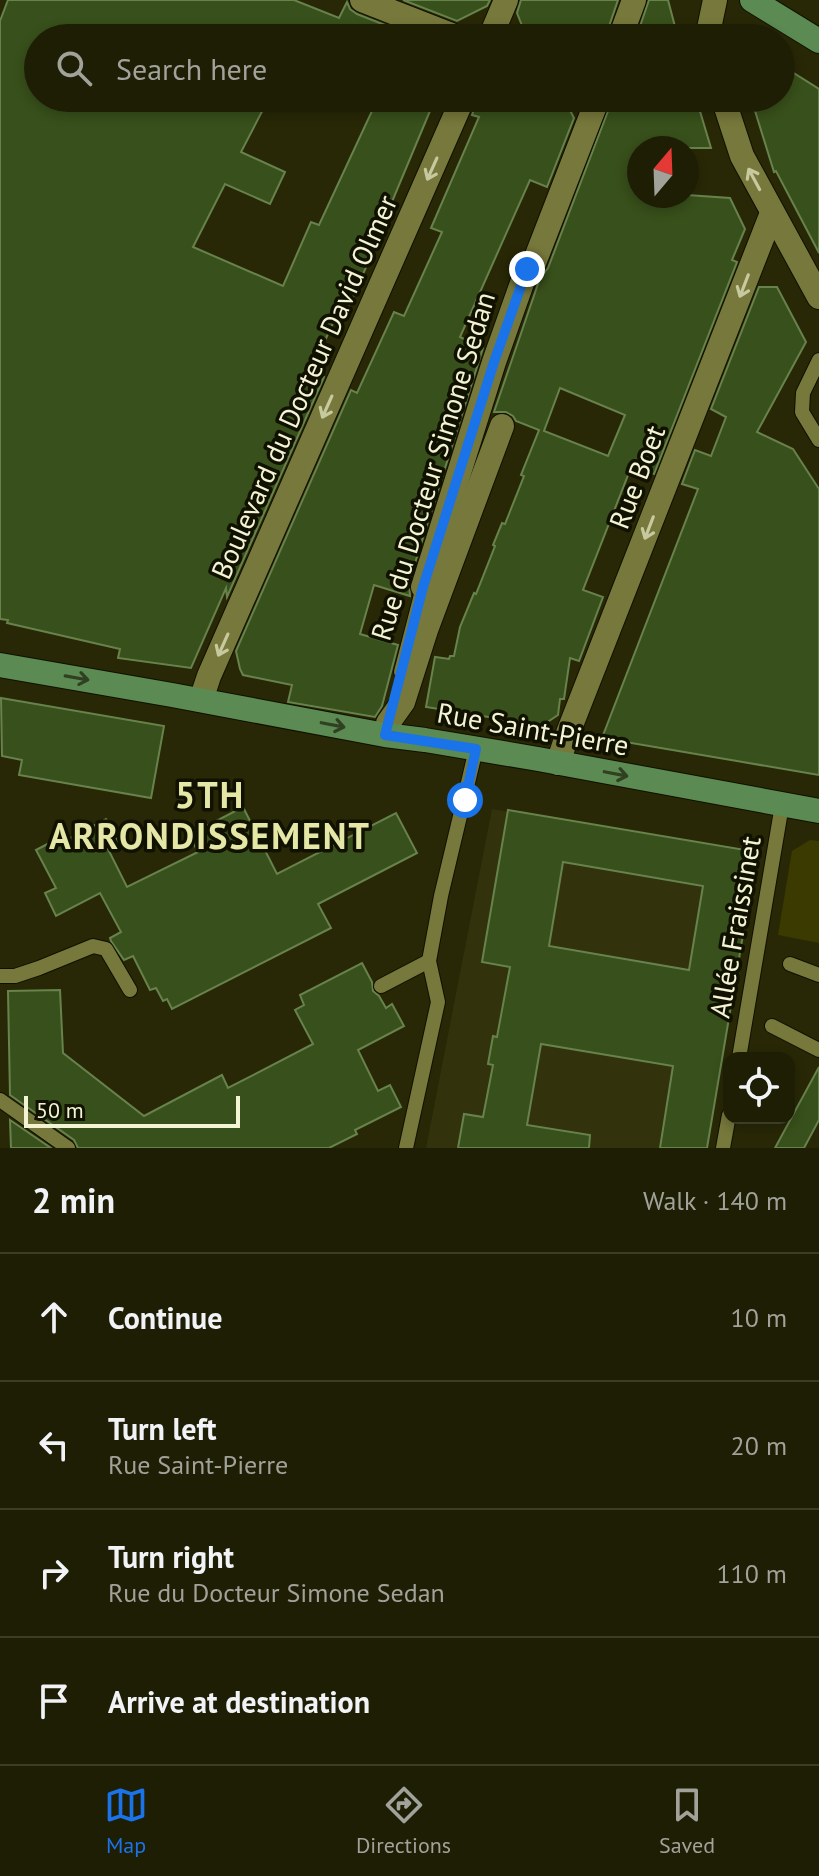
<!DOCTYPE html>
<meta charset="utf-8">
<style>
:root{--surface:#1e1e05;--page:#2b2b13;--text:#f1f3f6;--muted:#a1a29a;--line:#3c3c27;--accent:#1a73e8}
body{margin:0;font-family:"PT Sans",sans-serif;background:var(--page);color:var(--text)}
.controls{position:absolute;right:24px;bottom:24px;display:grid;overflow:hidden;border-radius:16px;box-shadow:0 4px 12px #0003}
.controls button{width:72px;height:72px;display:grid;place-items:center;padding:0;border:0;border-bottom:2px solid var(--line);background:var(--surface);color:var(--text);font:40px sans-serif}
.compass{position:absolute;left:627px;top:136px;width:72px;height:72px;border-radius:50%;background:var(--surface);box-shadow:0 4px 12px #0003;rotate:19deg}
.scale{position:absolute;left:24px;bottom:20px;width:216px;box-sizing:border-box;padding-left:8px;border:4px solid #f2f4d4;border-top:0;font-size:22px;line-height:28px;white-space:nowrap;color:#f2f4d4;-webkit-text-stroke:6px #110;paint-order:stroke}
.stop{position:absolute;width:24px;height:24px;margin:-18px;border:6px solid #1a73e8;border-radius:50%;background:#fff}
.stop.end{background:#1a73e8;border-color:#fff;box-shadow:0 2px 8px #0008}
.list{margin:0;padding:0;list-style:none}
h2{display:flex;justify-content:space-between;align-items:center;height:104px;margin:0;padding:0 32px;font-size:34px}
h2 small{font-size:26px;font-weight:400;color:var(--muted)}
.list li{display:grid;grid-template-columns:52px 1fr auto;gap:24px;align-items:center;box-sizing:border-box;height:128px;padding:0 32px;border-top:2px solid var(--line)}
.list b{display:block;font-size:30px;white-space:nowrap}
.list p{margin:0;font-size:26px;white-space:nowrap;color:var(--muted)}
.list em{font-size:26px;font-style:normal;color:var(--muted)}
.icon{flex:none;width:44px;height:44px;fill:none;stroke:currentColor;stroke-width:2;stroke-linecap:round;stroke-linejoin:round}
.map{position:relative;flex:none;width:819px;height:1148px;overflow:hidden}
.search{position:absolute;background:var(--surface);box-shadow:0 4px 12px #0003;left:24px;right:24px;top:24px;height:88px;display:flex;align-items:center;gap:20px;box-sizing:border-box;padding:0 28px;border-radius:44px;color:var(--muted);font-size:30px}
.sheet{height:616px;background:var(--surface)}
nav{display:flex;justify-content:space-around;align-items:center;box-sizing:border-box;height:112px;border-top:2px solid var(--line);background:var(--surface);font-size:22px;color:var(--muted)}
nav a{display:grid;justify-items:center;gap:4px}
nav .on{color:var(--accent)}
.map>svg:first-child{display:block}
.built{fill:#32320d}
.green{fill:#3a3a01}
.building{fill:#38501b;stroke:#68824c;stroke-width:2;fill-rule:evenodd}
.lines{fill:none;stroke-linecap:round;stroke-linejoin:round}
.lane-casing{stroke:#101001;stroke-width:16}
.street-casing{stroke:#101001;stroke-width:26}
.secondary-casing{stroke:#101001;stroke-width:26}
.lane{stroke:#77783b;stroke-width:14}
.street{stroke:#77783b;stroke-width:24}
.secondary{stroke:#5b8a53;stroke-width:24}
.oneway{stroke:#c7c99e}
.oneway2{stroke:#2f4121}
.route{stroke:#1a73e8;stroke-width:10}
.labels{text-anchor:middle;stroke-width:7;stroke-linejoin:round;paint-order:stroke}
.street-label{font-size:28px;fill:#f2f4d4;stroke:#110}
.district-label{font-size:36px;font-weight:bold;letter-spacing:2px;fill:#e4e7a6;stroke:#110}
</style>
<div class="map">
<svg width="819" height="1148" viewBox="0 0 819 1148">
<rect width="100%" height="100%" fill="#282807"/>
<path class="built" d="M492 809 757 852 707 1148H426Z"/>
<path class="green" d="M810 840 819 841V943L778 935 792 851Z"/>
<g class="building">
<path d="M8 0H294L339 18 347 2 350 9 357 14 418 38H38V98H269L241 152 285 172 270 204 225 184 193 247 283 286 311 222 319 225 378 98H447L444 105 434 102 435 99 386 216 388 217 346 313 339 310 311 371 324 377 227 597 226 588 191 668 118 658 120 649 7 623 8 620 0 619V21Z"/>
<path d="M403 0H490L487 6 457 21Z"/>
<path d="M521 0H618L605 38H527L517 13Z"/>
<path d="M649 0H668L678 38H636Z"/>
<path d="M781 65 819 89V253L776 171 774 172 751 98H781Z"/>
<path d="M478 98H551L567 104 574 118 547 187 530 180 460 337 483 348 409 582 410 596 374 585 360 634 398 645 382 706 375 717 288 702 292 685 243 675 240 669 236 651 351 390 357 393 394 312 404 316 442 232 431 228 479 117 472 115Z"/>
<path d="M613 98H696L711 148H639V196L687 195 730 198 745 229 732 260 737 262 654 474 632 465 583 590 603 597 579 661 570 658 564 699H560L558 715 540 727 520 724V722L426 707 435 657 449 659 450 656H454L460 627 474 593 476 594 495 546 493 545 502 523 505 524 524 476 521 475 539 430 516 421 513 416 506 412H494L540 278 548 268ZM560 388 625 415 608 456 544 431Z"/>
<path d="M759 287H777L806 342 757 432 793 449 819 489V775L602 738 698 489 682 484 695 450 711 456 726 417 711 409Z"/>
<path d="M1 698 164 726 151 798 19 775 22 760 2 756Z"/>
<path d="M243 807 277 874 396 813 417 853 318 904 331 928 172 1009 167 999 163 1001 156 988 150 990 133 956 124 960 111 941 110 938 121 932 100 893 56 916 45 893 56 888 36 850 59 838 61 843 106 819 118 842 107 847 127 887 198 852 189 835Z"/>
<path d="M508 810 757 852 707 1148H660L673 1066 541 1044 527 1125 590 1135 589 1148H458L464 1114 483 1117 493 1065 488 1064 493 1036 497 1037 510 967 482 962ZM563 862 703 886 689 970 549 946Z"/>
<path d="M362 963 372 982 373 991 379 996 386 1008 392 1004 404 1026 358 1050 378 1091 390 1085 401 1107 355 1130 357 1134 329 1148H78L74 1140 10 1095 8 991 60 990 63 1053 144 1116 222 1075 228 1088 313 1044 295 1010 304 1005 300 995Z"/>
<path d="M819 1067V1120L804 1148H775Z"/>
<path d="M10 1120 51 1148H11Z"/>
</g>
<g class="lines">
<defs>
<g id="lane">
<path d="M819 360 803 393 802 412 819 440"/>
<path d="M401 672 423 587"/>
<path d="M790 964 819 975"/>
<path d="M0 976H15L39 968 93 946 106 949 130 990"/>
<path d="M381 986 429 961"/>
<path d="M772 1026 819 1050"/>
<path d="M739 1058 782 805"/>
<path d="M0 1100 68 1148"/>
<path d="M406 1148 438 1002 429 961 441 896 476 749"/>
<path d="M723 1148 729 1115"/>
</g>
<g id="street">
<path d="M362 0 459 38"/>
<path d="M490 38 506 0"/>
<path d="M620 38 634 0"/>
<path d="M707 38 715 0"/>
<path d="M723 98 742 156 819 297"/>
<path d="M423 587 494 362 527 269 534 263 598 98"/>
<path d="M201 700 209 676 463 98"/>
<path d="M388 723 403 702 426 630 502 426"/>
<path d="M558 763 568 733 772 213"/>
</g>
<g id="secondary">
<path d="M752 0 819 41"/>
<path d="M0 665 172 695 385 735 425 740 538 759 819 811"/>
</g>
</defs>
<use href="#lane" class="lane-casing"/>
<use href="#street" class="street-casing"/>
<use href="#secondary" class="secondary-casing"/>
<use href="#lane" class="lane"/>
<use href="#street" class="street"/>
<use href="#secondary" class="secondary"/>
</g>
<defs><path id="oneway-shaft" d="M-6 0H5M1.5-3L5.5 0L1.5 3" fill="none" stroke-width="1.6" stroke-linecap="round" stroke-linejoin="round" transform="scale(2)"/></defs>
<g class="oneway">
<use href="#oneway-shaft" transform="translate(432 169) rotate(114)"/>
<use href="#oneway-shaft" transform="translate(754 179) rotate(-118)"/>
<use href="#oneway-shaft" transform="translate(744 286) rotate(111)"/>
<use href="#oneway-shaft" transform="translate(327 407) rotate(114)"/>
<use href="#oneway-shaft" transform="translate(649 528) rotate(111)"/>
<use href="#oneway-shaft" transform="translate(223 645) rotate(114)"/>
</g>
<g class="oneway2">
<use href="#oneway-shaft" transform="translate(77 678) rotate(10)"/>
<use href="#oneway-shaft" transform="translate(333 725) rotate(11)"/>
<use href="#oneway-shaft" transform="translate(616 774) rotate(11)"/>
</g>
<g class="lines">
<path class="route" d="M465 800 476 749 385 735 423 587 494 362 527 269"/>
</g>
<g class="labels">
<g class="street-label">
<text transform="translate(304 387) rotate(-66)" y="10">Boulevard du Docteur David Olmer</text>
<text transform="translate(433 466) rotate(-73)" y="10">Rue du Docteur Simone Sedan</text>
<text transform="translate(637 477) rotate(-69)" y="10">Rue Boet</text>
<text transform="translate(533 729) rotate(10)" y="10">Rue Saint-Pierre</text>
<text transform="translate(735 927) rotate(-80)" y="10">Allée Fraissinet</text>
</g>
<g class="district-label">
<text x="210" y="808">5TH<tspan x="210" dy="41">ARRONDISSEMENT</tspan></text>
</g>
</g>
</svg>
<div class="controls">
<button><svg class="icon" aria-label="locate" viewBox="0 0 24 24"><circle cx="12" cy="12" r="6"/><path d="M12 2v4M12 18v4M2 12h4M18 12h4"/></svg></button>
</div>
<svg class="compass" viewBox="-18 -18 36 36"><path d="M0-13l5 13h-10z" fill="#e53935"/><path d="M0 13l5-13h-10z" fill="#a1a29a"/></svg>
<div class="scale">50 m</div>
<div class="stop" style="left:465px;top:800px"></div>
<div class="stop end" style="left:527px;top:269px"></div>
<div class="search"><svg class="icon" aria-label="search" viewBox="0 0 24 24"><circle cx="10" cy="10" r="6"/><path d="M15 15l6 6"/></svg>Search here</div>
</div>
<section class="sheet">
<h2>2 min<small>Walk · 140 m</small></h2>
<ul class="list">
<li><svg class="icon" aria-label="ahead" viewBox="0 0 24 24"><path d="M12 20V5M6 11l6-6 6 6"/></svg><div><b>Continue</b></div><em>10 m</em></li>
<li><svg class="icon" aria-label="left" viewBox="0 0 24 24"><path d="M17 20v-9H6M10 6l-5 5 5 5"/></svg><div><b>Turn left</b><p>Rue Saint-Pierre</p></div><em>20 m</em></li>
<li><svg class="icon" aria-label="right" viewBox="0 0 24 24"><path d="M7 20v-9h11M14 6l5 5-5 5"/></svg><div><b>Turn right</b><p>Rue du Docteur Simone Sedan</p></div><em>110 m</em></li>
<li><svg class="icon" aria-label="arrive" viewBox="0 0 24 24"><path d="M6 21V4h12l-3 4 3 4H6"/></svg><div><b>Arrive at destination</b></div></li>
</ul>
</section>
<nav>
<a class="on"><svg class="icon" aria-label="map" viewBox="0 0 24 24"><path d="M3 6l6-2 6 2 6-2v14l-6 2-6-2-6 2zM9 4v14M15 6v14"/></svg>Map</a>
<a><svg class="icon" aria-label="directions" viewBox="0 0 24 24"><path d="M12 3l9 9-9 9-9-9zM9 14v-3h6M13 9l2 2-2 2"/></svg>Directions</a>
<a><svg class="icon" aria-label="saved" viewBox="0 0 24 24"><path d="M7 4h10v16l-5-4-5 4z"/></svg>Saved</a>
</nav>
